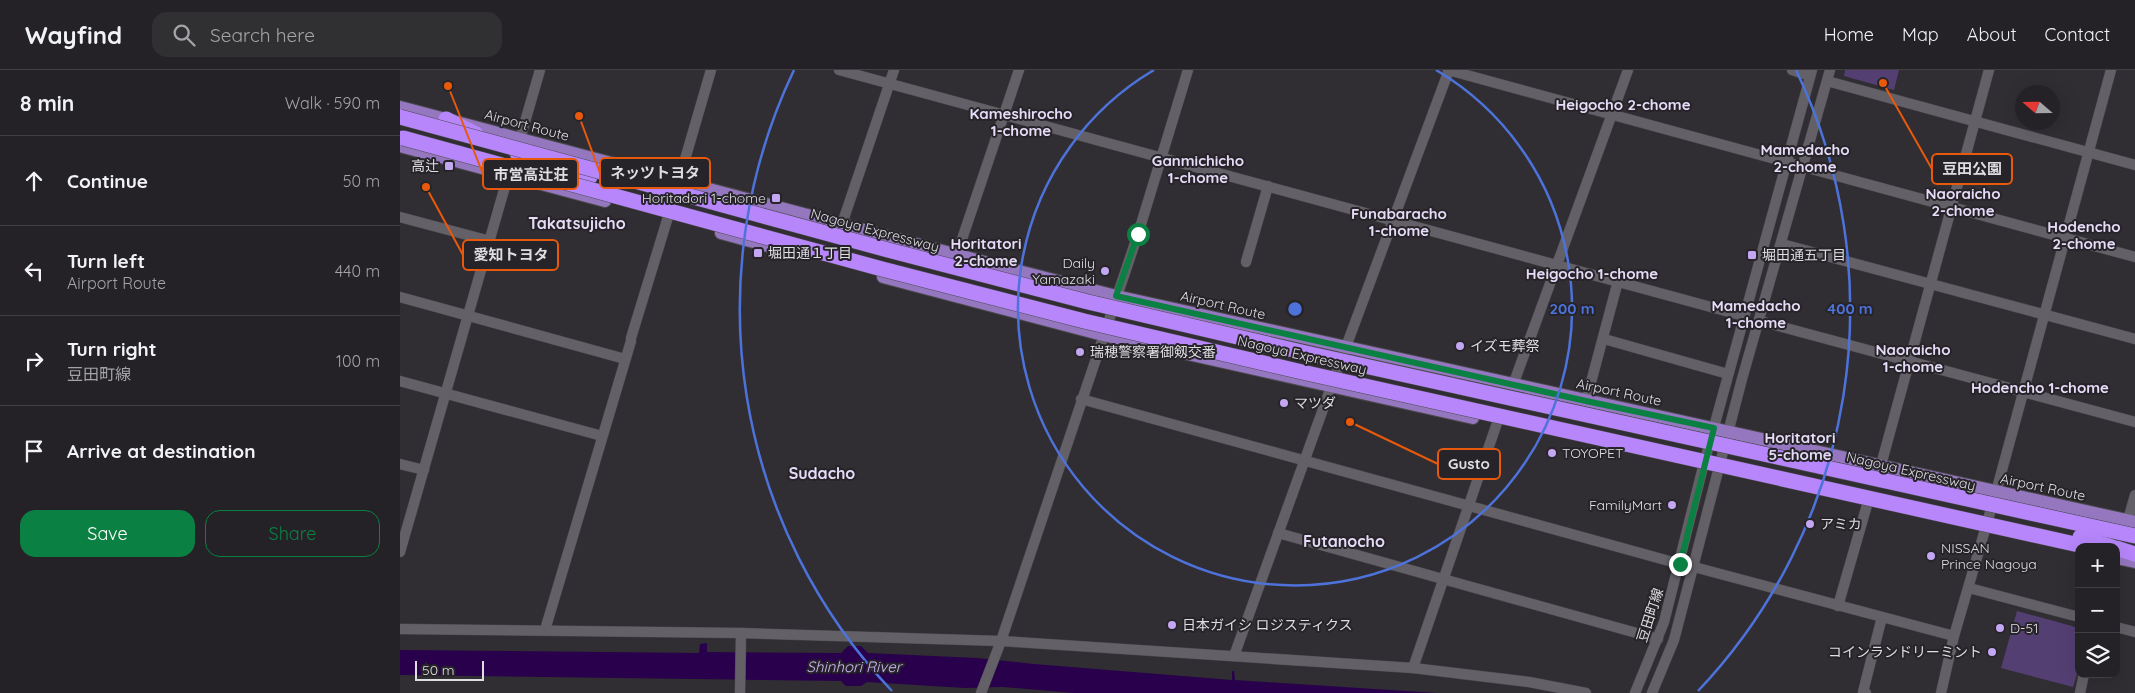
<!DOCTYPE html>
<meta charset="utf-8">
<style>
:root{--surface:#242226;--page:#302f32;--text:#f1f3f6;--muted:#a3a4a7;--line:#413f43;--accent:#0b8043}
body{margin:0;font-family:Quicksand,"Noto Sans JP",sans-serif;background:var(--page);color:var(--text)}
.controls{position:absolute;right:15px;bottom:15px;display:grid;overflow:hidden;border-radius:10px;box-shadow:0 5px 20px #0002}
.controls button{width:45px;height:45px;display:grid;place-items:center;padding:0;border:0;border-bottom:1px solid var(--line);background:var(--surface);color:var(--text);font:25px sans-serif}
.compass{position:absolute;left:1615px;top:15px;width:45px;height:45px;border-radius:50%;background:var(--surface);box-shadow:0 5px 20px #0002;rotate:290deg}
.scale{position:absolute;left:15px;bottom:12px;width:69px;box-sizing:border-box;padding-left:5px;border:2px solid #dedde0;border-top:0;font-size:14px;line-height:18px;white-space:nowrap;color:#dedde0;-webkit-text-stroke:4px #262429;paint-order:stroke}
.stop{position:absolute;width:15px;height:15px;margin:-11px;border:4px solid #0b8043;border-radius:50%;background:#fff}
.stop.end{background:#0b8043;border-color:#fff;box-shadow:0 1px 5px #0008}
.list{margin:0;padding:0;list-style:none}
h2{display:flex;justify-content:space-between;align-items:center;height:65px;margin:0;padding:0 20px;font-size:21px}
h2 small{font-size:16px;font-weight:400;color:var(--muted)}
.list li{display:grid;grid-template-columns:32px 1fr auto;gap:15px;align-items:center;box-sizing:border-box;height:90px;padding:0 20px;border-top:1px solid var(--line)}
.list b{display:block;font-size:19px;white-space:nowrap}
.list p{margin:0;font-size:16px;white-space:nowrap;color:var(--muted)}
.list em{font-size:16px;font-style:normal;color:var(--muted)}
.actions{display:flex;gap:10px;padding:15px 20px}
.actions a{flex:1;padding:11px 0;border:1px solid var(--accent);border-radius:15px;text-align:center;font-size:18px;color:var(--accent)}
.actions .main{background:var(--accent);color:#fff}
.icon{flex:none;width:28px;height:28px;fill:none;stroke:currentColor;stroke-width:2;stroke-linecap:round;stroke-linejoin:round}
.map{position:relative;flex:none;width:1735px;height:623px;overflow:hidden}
header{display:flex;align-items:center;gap:30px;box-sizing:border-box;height:70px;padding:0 25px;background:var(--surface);border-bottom:1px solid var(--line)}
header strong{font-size:24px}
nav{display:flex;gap:28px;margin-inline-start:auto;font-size:18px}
.search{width:350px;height:45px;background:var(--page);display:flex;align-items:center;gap:12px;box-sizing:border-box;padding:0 18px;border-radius:15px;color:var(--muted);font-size:19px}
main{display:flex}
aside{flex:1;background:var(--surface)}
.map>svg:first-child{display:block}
.green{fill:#543f73}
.water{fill:#29004b}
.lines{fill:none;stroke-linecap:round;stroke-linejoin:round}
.minor-casing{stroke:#4b4a4e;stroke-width:11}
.major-casing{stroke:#4b4a4e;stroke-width:14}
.highway-casing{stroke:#4b4a4e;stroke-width:16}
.minor{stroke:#636167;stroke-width:10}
.major{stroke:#9577bf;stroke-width:12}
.highway{stroke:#b686fa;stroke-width:15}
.highway-bridge-casing{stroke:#4b4a4e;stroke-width:16;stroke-linecap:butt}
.highway-bridge{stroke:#b686fa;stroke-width:15}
.route{stroke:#0b8043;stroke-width:6}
.ring{fill:none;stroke:#4d72da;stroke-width:2.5}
.poi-dot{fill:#c4a7f2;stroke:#262429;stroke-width:2}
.labels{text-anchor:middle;stroke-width:4;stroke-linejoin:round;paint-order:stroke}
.street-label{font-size:14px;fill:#dedde0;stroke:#262429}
.poi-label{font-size:14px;fill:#dedde0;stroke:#262429;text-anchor:start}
.neighbourhood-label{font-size:15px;font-weight:bold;fill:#e6dcf8;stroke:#262429}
.water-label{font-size:15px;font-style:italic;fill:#cfb7f6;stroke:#262429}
.quarter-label{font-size:16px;font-weight:bold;fill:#e6dcf8;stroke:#262429}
.centre{fill:#4d72da;stroke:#262429;stroke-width:2.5}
.ring-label{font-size:15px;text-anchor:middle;font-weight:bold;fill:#4d72da;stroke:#262429;stroke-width:4;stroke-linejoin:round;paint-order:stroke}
.leader{fill:none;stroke:#e8590c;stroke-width:2}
.callout-dot{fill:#e8590c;stroke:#262429;stroke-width:2}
.callout{fill:#262429;stroke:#e8590c;stroke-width:2}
.callout-label{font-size:15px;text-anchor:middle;font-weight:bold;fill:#dedde0}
</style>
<header>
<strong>Wayfind</strong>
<div class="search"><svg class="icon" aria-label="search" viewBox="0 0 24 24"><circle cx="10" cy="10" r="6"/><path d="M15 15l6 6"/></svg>Search here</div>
<nav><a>Home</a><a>Map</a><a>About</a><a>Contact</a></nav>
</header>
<main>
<aside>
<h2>8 min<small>Walk · 590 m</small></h2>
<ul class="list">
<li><svg class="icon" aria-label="ahead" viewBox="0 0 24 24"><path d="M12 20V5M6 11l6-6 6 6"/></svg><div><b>Continue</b></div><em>50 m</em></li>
<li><svg class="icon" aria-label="left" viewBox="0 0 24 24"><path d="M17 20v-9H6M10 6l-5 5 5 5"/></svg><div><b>Turn left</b><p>Airport Route</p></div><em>440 m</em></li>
<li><svg class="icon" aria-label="right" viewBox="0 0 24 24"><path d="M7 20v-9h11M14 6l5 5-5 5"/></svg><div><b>Turn right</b><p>豆田町線</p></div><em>100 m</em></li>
<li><svg class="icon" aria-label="arrive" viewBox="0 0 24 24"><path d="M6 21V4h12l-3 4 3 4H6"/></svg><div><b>Arrive at destination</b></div></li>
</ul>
<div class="actions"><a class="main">Save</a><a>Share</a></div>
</aside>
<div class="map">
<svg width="1735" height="623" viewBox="0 0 1735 623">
<rect width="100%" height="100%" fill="#302e33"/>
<g class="green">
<path d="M1445 0H1499L1494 20 1444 6Z"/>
<path d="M1617 541 1679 558V597L1673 617 1601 598Z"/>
</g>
<path class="water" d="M307 573V582L441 583 448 576H461L468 583 577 588 634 594 832 610V601H834L835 610 1037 623H674L603 617 565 618 467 612 461 616H446L441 611 0 605V580L299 583 300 574Z"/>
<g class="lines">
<defs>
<g id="minor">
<path d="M439 0 1344 246"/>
<path d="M1048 0 1735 187"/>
<path d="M1392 0 1410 6"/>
<path d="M1427 11 1735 95"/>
<path d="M120 69 140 0"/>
<path d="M279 110 311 0"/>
<path d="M0 147 90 171"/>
<path d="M442 154 494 0"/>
<path d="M1382 174 1735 269"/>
<path d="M557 184 619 0"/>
<path d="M846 192 868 116"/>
<path d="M0 227 225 289"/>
<path d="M1360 251 1735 352"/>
<path d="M231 268 268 147"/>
<path d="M1204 269 1328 304"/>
<path d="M0 311 202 366"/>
<path d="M1113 315 1228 0"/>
<path d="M681 329 1280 494"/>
<path d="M1186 331 1218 211"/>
<path d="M0 394 24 400"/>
<path d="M1481 395 1589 0"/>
<path d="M1728 450 1735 425"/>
<path d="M878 463 1258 569"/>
<path d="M0 482 108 106"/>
<path d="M1294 497 1554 566"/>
<path d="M1569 518 1679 547"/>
<path d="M1438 536 1467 435"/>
<path d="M1716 557 1735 562"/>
<path d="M0 559 341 563 601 571 1013 598 1129 612 1186 623"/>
<path d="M145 560 231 271"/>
<path d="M834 586 931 317 1049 0"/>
<path d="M1013 598 1097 353"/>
<path d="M340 623 341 563"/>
<path d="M581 623 601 571 738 164 788 0"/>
<path d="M1235 623 1264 552 1303 397 1412 0"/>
<path d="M1252 623 1274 570 1342 309 1430 0"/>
<path d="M1466 623 1463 622 1482 547"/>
<path d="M1541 623 1554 566 1596 422 1711 0"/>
<path d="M1680 623 1684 604"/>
</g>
<g id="major">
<path d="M0 37 603 197 716 226 1735 452"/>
<path d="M0 76 205 131"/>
<path d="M321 163 379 179"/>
<path d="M483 207 703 265 1073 348"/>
<path d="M1716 488 1735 492"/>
</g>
<g id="highway">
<path d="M46 49 76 64"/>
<path d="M117 83 132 91 190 107"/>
<path d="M1716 478 1735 484"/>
</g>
</defs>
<use href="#minor" class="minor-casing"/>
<use href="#major" class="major-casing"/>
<use href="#highway" class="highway-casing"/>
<use href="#minor" class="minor"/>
<use href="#major" class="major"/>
<use href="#highway" class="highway"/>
<defs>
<g id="highway-bridge">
<path d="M0 47 488 180 688 232 906 283 1735 466"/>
<path d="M3 68 482 199 684 251 902 302 1688 477"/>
<path d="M1680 467 1712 477"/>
</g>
</defs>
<use href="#highway-bridge" class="highway-bridge-casing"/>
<use href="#highway-bridge" class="highway-bridge"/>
</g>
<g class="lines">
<path class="route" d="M738 164 716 226 1186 331 1314 358 1280 494"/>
</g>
<g class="ring">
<path d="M1036 0A277 277 0 1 1 754 0"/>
<path d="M492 621A555 555 0 0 1 394 0M1396 0A555 555 0 0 1 1298 621"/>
</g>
<g class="poi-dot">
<rect x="44" y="91" width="10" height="10" rx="2.5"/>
<rect x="371" y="123" width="10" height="10" rx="2.5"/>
<rect x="353" y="178" width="10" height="10" rx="2.5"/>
<rect x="1347" y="180" width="10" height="10" rx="2.5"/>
<circle cx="705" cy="201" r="5"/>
<circle cx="1060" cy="276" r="5"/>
<circle cx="680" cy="282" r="5"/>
<circle cx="884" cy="333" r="5"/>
<circle cx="1152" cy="383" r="5"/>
<circle cx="1272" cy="435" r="5"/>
<circle cx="1410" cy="454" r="5"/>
<circle cx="1531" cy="486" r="5"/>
<circle cx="772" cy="555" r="5"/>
<circle cx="1600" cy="558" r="5"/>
<circle cx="1592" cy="582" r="5"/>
</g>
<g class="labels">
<g class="street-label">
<text transform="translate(127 55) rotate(15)" y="5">Airport Route</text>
<text transform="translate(475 160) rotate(15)" y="5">Nagoya Expressway</text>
<text transform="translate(823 235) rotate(13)" y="5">Airport Route</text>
<text transform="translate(902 285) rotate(13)" y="5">Nagoya Expressway</text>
<text transform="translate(1219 322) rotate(12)" y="5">Airport Route</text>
<text transform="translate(1511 401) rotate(13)" y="5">Nagoya Expressway</text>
<text transform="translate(1643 417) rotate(12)" y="5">Airport Route</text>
<text transform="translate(1250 545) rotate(-72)" y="5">豆田町線</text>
</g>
<g class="poi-label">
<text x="39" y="101" text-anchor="end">高辻</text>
<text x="366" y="133" text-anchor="end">Horitadori 1-chome</text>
<text x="368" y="188">堀田通１丁目</text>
<text x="1362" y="190">堀田通五丁目</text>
<text x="695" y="198" text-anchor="end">Daily<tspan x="695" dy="16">Yamazaki</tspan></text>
<text x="1070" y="281">イズモ葬祭</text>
<text x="690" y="287">瑞穂警察署御剱交番</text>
<text x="894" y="338">マツダ</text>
<text x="1162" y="388">TOYOPET</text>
<text x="1262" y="440" text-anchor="end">FamilyMart</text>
<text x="1420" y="459">アミカ</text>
<text x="1541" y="483">NISSAN<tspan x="1541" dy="16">Prince Nagoya</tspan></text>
<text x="782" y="560">日本ガイシ ロジスティクス</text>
<text x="1610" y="563">D-51</text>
<text x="1582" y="587" text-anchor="end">コインランドリーミント</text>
</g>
<g class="neighbourhood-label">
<text x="1223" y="40">Heigocho 2-chome</text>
<text x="621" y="49">Kameshirocho<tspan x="621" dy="17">1-chome</tspan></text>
<text x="1405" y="85">Mamedacho<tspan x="1405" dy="17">2-chome</tspan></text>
<text x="798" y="96">Ganmichicho<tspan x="798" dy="17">1-chome</tspan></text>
<text x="1563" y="129">Naoraicho<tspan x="1563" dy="17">2-chome</tspan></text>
<text x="999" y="149">Funabaracho<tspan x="999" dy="17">1-chome</tspan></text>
<text x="1684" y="162">Hodencho<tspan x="1684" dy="17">2-chome</tspan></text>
<text x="586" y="179">Horitatori<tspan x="586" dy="17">2-chome</tspan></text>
<text x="1192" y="209">Heigocho 1-chome</text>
<text x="1356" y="241">Mamedacho<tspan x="1356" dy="17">1-chome</tspan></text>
<text x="1513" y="285">Naoraicho<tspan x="1513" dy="17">1-chome</tspan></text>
<text x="1640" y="323">Hodencho 1-chome</text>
<text x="1400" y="373">Horitatori<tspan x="1400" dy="17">5-chome</tspan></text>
</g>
<g class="water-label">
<text x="454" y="602">Shinhori River</text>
</g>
<g class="quarter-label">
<text x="177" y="159">Takatsujicho</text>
<text x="422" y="409">Sudacho</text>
<text x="944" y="477">Futanocho</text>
</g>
</g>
<circle cx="895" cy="239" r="8" class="centre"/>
<g class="ring-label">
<text x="1172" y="244">200 m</text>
<text x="1450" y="244">400 m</text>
</g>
<path class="leader" d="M1483 13L1532 99M179 46L200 103M48 16L83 104M26 117L63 185M950 352L1038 394"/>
<g class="callout-dot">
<circle cx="1483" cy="13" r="5"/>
<circle cx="179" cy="46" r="5"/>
<circle cx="48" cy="16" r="5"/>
<circle cx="26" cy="117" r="5"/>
<circle cx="950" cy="352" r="5"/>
</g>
<g class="callout">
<rect x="1532" y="84" width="80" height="30" rx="5"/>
<rect x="200" y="88" width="110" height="30" rx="5"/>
<rect x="83" y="89" width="95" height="30" rx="5"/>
<rect x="63" y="170" width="95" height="30" rx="5"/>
<rect x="1038" y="379" width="62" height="30" rx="5"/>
</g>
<g class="callout-label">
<text x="1572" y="104">豆田公園</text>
<text x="255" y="108">ネッツトヨタ</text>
<text x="131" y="110">市営高辻荘</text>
<text x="111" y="190">愛知トヨタ</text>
<text x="1069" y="399">Gusto</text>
</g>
</svg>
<div class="controls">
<button>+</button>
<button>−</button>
<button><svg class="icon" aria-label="layers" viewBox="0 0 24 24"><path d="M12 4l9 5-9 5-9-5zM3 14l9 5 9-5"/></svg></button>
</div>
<svg class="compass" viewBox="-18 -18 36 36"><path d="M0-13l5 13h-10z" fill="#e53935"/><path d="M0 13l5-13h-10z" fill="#a3a4a7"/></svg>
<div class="scale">50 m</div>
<div class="stop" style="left:738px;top:164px"></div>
<div class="stop end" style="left:1280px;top:494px"></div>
</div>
</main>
